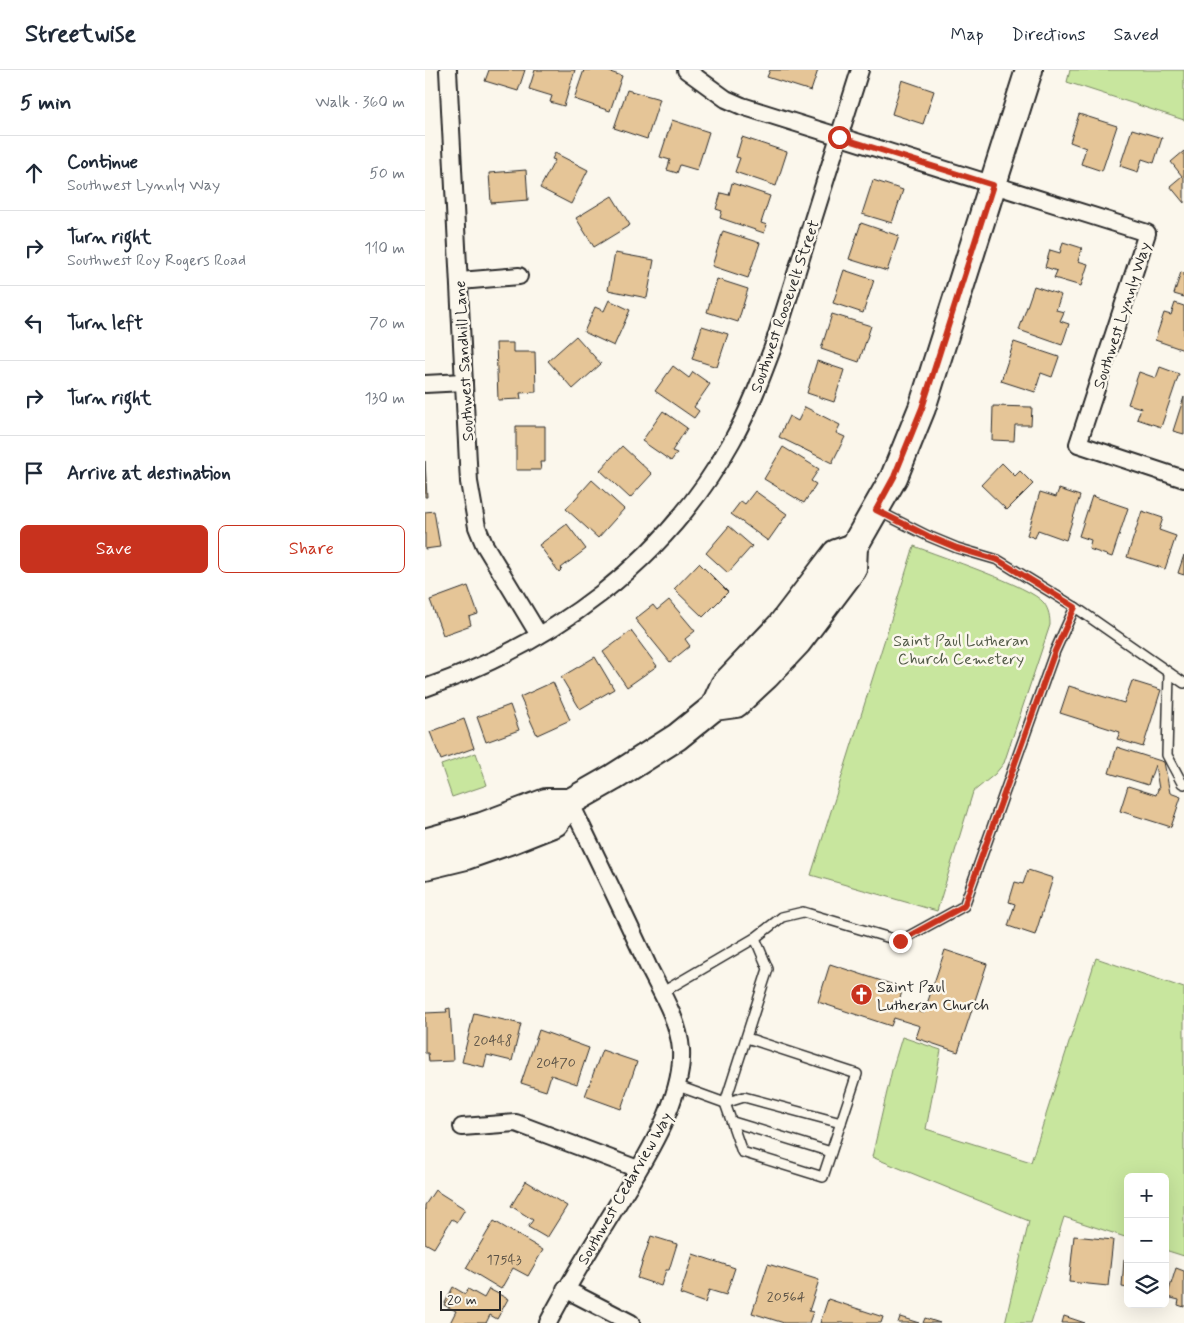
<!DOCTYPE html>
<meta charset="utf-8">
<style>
:root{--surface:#fff;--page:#f6f6f7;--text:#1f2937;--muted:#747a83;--line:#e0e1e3;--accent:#c8321e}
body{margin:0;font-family:Mynerve,sans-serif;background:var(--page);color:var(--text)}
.controls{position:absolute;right:15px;bottom:15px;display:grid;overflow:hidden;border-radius:8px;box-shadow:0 5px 20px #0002}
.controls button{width:45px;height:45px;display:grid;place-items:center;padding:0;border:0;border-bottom:1px solid var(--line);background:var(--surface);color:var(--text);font:25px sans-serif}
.scale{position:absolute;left:15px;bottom:12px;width:61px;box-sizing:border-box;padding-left:5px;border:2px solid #2b2b2b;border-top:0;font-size:14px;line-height:18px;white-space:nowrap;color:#2b2b2b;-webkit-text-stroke:4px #fbf7ec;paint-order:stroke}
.stop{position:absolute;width:15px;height:15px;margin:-11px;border:4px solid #c8321e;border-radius:50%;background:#fff}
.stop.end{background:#c8321e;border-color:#fff;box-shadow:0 1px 5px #0008}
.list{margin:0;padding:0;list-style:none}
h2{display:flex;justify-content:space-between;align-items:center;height:65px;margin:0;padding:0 20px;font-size:21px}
h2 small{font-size:16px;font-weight:400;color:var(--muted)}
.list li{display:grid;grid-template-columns:32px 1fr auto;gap:15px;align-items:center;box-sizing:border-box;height:75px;padding:0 20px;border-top:1px solid var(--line)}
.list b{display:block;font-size:19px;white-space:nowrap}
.list p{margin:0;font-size:16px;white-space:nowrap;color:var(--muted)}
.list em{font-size:16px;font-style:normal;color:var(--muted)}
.actions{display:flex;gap:10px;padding:15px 20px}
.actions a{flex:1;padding:11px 0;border:1px solid var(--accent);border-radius:8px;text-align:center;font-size:18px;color:var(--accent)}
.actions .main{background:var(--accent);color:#fff}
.icon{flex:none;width:28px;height:28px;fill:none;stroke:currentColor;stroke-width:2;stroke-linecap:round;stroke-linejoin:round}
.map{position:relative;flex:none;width:759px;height:1253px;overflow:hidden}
header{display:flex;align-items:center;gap:30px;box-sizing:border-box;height:70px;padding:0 25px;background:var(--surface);border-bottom:1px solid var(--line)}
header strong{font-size:24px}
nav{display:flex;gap:28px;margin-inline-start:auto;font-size:18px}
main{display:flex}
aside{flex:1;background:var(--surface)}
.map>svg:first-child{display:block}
.green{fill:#c8e69e;stroke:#7a8864}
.building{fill:#e5c597;stroke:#2b2b2b}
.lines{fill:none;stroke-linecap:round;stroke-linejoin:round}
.lane-casing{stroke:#2b2b2b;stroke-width:12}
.street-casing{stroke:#2b2b2b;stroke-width:20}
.primary-casing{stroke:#2b2b2b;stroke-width:30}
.lane{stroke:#fbf7ec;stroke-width:9}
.street{stroke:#fbf7ec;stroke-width:16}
.primary{stroke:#fbf7ec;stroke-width:26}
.route{stroke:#c8321e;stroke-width:6}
.labels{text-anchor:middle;stroke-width:5;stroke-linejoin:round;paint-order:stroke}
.number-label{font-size:14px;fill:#5a5246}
.street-label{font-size:16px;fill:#2b2b2b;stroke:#fbf7ec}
.park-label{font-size:16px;fill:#525a48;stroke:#fbf7ec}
.poi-label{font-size:16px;fill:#2b2b2b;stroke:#fbf7ec;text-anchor:start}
</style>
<header>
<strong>Streetwise</strong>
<nav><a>Map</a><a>Directions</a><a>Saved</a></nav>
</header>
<main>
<aside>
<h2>5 min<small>Walk · 360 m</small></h2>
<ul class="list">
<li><svg class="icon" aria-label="ahead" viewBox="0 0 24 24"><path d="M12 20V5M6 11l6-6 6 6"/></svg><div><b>Continue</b><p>Southwest Lynnly Way</p></div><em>50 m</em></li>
<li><svg class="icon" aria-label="right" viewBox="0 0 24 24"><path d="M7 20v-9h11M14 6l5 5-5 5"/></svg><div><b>Turn right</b><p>Southwest Roy Rogers Road</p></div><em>110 m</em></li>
<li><svg class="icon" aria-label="left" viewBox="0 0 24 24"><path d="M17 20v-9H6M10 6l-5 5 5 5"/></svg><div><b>Turn left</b></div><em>70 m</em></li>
<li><svg class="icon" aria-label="right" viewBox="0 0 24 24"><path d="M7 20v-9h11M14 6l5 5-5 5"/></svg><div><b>Turn right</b></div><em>130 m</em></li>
<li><svg class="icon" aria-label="arrive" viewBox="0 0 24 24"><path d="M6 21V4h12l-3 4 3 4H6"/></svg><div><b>Arrive at destination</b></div></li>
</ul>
<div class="actions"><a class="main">Save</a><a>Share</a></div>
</aside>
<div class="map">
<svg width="759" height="1253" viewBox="0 0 759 1253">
<rect width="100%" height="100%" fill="#fbf7ec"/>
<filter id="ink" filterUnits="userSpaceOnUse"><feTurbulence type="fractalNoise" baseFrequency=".02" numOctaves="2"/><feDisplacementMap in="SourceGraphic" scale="10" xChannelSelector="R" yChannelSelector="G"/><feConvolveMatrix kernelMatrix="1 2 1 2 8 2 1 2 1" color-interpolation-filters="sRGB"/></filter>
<g filter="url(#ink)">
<g class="green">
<path d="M645 0H759V50L642 12Z"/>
<path d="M489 476C514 486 606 516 619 533 624 540 625 547 625 555L579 693 570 704 548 722 512 841 386 805Z"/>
<path d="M51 683 62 715 27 727 16 695Z"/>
<path d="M671 888 759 918V1186L740 1180V1107H703V1168L639 1147 606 1253H580L604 1151 447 1087 467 1000 477 967 516 980 501 1059 606 1092Z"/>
</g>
<g class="building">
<path d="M64 0H100L93 21 60 11Z"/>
<path d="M110 0H150L139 36 125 32 127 26 104 19Z"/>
<path d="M159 0H179L197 6 185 41 149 29Z"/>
<path d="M345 0H393L386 21 342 7Z"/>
<path d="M477 10 509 21 498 54 467 44Z"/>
<path d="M202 20 235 29 222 69 189 58Z"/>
<path d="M654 44 692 56 677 101 656 94 661 78 645 72Z"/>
<path d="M247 50 284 62 272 100 255 95 252 103 242 100 245 90 235 87Z"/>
<path d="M707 59 737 68 729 93 717 89 713 102 695 96Z"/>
<path d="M317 67 362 82 351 116 310 102 315 88 311 87Z"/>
<path d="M759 81V133L745 116 757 106 746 92Z"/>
<path d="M130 83 163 100 146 134 115 118 130 90 127 89Z"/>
<path d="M101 100 103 130 66 133 64 103Z"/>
<path d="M448 110 478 120 467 153 437 144Z"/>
<path d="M307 113 345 126 336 153 342 155 339 163 295 148 297 141 291 139 296 123 304 125Z"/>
<path d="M187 126 205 155 169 177 151 148Z"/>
<path d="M436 153 474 166 462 201 424 189Z"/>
<path d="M298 161 335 173 323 208 287 196Z"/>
<path d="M638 172 657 178 653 191 663 194 656 216 629 208 632 201 620 197 625 180 635 183Z"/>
<path d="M190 183 229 190 222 228 183 220Z"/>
<path d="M419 200 449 210 438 243 408 233Z"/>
<path d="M756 202 759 203V227L749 224Z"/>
<path d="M292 209 323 219 313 252 282 242Z"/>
<path d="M609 216 636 225 631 240 639 242 635 251 644 254 637 275 594 260Z"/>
<path d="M184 230 205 240 189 276 159 262 170 237 179 241Z"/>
<path d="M750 233 759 236V280L730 270 739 243 746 245Z"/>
<path d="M407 244 446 256 434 292 396 279Z"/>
<path d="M277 256 303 264 292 297 267 289Z"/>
<path d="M151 266 176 294 148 319 123 291Z"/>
<path d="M589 272 634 287 627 307 616 303 610 322 576 311Z"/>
<path d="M71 273H88V282H110L111 322 95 323 96 329 73 330Z"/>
<path d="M392 291 419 300 409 332 382 323Z"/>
<path d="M248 296 264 308 268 302 285 314 269 337 274 341 269 348 230 321Z"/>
<path d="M735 297 754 304 736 357 712 349 716 338 703 334 714 302 731 308Z"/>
<path d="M759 327V364L748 361Z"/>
<path d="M568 336 607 337 606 355H590L589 371 567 370Z"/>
<path d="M380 337 415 355 411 363 420 367 407 393 354 367 364 346 373 351Z"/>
<path d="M238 341 262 358 247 381 252 383 246 391 217 371Z"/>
<path d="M91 356H120V392H115L116 400H91Z"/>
<path d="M197 376 227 404 205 428 175 400Z"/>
<path d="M358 377 394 399 386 411 391 414 379 433 339 409Z"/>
<path d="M0 391 2 427H0Z"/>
<path d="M577 393 590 406 595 401 608 414 582 440 556 415Z"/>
<path d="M167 410 199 439 173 468 141 439Z"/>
<path d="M634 419 655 426 641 470 613 460 610 468 602 465 615 422 631 427Z"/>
<path d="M330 421 362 444 343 471 306 444 316 431 320 434Z"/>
<path d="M667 426 703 438 687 487 664 479 666 470 654 466Z"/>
<path d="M9 441 15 477 0 479V442Z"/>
<path d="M717 441 738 448 734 460 751 466 740 499 702 487Z"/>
<path d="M142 454 161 479 136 498 137 499 134 502 114 475Z"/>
<path d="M304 456 327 476 303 503 281 483Z"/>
<path d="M759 485V505L753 503Z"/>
<path d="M274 493 303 522 278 547 249 519Z"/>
<path d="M43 516 53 544 44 547 46 555 18 565 5 530Z"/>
<path d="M244 530 270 561 260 569 265 576 245 592 210 549 228 535 232 540Z"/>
<path d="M206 561 232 596 202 617 178 582Z"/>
<path d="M170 587 189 619 155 639 136 607Z"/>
<path d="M707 611 736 620 718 677 692 669 695 662 635 643 644 616 699 633Z"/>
<path d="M128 612 145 650 112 665 95 627Z"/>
<path d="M85 635 94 660 61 672 52 647Z"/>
<path d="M39 649 49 678 16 690 5 662Z"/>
<path d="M692 677 739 692 745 723 756 727 746 757 695 741 703 716 731 725 733 719H734L730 695 723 715 684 703Z"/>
<path d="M603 800 628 808 610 865 583 856 590 834 584 832 590 812 598 814Z"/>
<path d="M520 880 562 894 533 982 491 968 495 956 469 948 466 956 393 932 405 894 478 918 473 935 499 943Z"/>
<path d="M25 938 28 991 4 992 3 983H0V943L22 942 21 939Z"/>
<path d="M49 943 96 954 87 991 62 985 59 997 37 992Z"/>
<path d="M114 960 164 978 152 1014 126 1005 121 1021 96 1013Z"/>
<path d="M177 980 212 992 196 1039 160 1026Z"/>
<path d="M101 1111 142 1136 122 1168 103 1157 108 1150 86 1136Z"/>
<path d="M10 1120 40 1139 32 1152 27 1149 9 1178 0 1173V1135Z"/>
<path d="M69 1151 118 1180 103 1206 88 1198 76 1219 41 1198Z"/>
<path d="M226 1166 252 1174 244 1200H241L236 1216 212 1208Z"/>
<path d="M649 1166 688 1170 683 1216 644 1212Z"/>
<path d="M268 1184 310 1198 301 1225 284 1220 280 1233 255 1224Z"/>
<path d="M699 1189 703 1190V1218L697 1217Z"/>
<path d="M343 1194 394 1210 384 1241 388 1242 384 1253H359L327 1243Z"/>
<path d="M751 1198 759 1201V1237L753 1235 754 1230 742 1227Z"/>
<path d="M28 1217 40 1224 43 1219 59 1228 64 1219 83 1229 72 1249 65 1245 61 1253H25L31 1241 19 1235Z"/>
<path d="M403 1229 458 1247 456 1253H395Z"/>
<path d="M639 1246 660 1253H637Z"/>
<path d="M475 1247 494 1253H473Z"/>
<path d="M500 1248 515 1253H498Z"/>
</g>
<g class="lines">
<defs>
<g id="lane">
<path d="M451 440 503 466 532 478 573 490 650 537 759 613"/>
<path d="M744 603 742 685 757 713 759 714"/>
<path d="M236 923 330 868 357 847 378 842 475 871 539 836 630 581 650 537"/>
<path d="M322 968 432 1004 398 1107 317 1082 300 1033 343 899 330 868"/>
<path d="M253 1016 300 1033 319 1027 416 1053"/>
<path d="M308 1052 406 1082"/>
</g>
<g id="street">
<path d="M23 0 44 412 52 457 59 474 114 565"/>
<path d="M261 0 301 29 317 36 722 163 653 374 759 409"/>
<path d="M35 211 94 206"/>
<path d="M0 314 39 312"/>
<path d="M0 618C129 573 240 492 307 371 324 341 336 309 348 277L435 0"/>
<path d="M37 1057 91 1053 213 1099"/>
<path d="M140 1219 206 1253"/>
<path d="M123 1253C142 1216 164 1181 186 1145 213 1100 259 1033 256 980 254 951 236 922 223 896 198 841 171 786 145 732"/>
</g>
<g id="primary">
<path d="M289 637 311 634 341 606 373 572 428 499 429 477 469 407 497 338 604 0"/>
<path d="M0 772 57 756 121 732H145"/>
<path d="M0 796 41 786 87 770 130 753 145 732 189 707 252 667 289 637 299 615 356 555 411 483 429 477"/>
</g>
</defs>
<use href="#lane" class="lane-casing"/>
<use href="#street" class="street-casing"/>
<use href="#primary" class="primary-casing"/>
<use href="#lane" class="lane"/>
<use href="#street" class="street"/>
<use href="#primary" class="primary"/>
</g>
</g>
<g class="lines" filter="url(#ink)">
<path class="route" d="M414 67 568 115 497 338 469 407 451 440 503 466 532 478 573 490 650 537 630 581 539 836 475 871"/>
</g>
<defs>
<symbol id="church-disc" viewBox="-11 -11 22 22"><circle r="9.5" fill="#c8321e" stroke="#fbf7ec"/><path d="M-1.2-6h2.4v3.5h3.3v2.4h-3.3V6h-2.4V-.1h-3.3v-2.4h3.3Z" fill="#fff"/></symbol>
</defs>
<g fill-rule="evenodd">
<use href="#church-disc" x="424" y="912" width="25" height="25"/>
</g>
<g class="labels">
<g class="number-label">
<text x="68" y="975">20448</text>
<text x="131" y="997">20470</text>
<text x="79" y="1194">17543</text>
<text x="361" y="1231">20564</text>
</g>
<g class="street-label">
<text transform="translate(359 236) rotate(-71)" y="6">Southwest Roosevelt Street</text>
<text transform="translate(696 245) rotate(-72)" y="6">Southwest Lynnly Way</text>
<text transform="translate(38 291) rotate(-93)" y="6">Southwest Sandhill Lane</text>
<text transform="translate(199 1118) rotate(-60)" y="6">Southwest Cedarview Way</text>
</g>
<g class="park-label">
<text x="536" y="576">Saint Paul Lutheran<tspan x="536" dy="18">Church Cemetery</tspan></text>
</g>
<g class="poi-label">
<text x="452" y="922">Saint Paul<tspan x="452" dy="18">Lutheran Church</tspan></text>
</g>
</g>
</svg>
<div class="controls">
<button>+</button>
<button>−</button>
<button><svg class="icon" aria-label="layers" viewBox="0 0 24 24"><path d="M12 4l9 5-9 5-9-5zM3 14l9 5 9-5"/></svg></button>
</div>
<div class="scale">20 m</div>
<div class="stop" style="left:414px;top:67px"></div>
<div class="stop end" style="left:475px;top:871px"></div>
</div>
</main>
